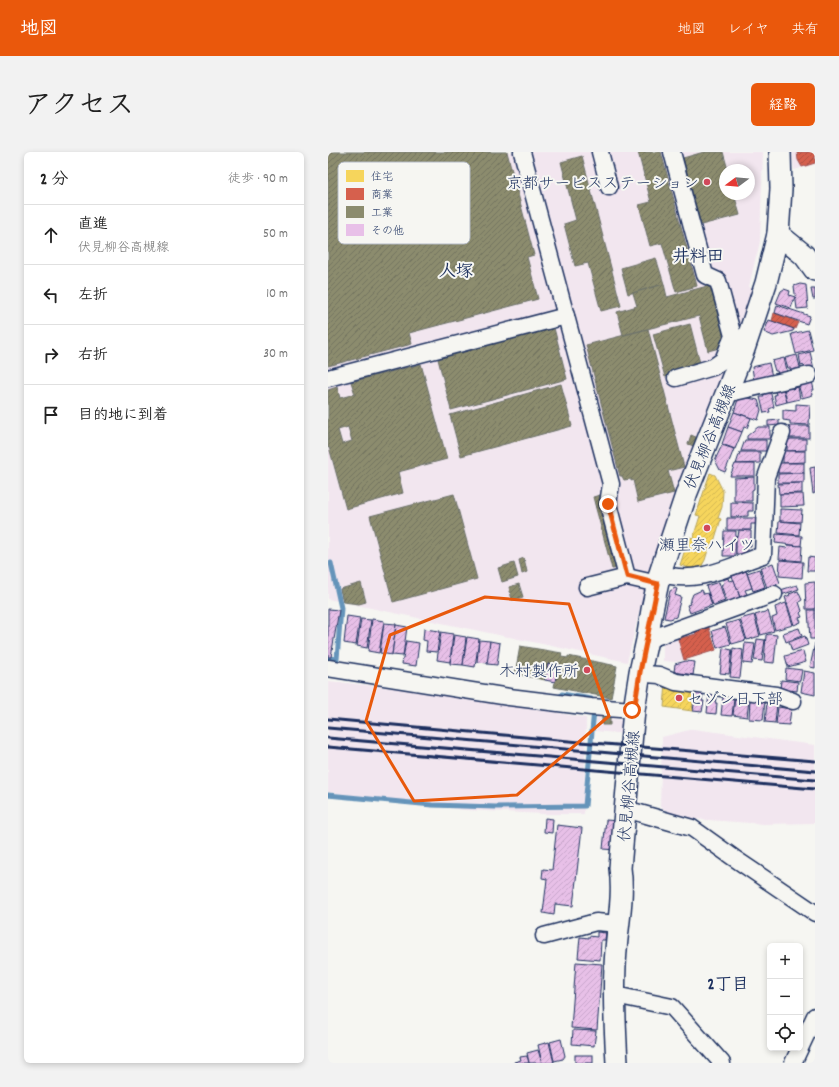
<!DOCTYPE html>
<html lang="ja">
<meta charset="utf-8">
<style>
:root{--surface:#fff;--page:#f2f2f2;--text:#222;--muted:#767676;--line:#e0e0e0;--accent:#ea580c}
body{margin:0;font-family:Dekko,"Klee One",sans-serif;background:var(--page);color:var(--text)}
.controls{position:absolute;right:12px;bottom:12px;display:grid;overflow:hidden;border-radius:6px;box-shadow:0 2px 6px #0003}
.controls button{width:36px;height:36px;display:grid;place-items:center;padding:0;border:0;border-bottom:1px solid var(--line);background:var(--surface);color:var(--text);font:20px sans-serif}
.compass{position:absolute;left:391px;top:12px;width:36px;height:36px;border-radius:50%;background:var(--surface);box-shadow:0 2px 6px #0003;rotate:254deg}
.stop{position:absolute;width:12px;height:12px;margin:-9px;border:3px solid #ea580c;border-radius:50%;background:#fff}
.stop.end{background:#ea580c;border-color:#fff;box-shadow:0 1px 4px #0008}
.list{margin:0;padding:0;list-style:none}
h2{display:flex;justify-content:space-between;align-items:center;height:52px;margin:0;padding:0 16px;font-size:17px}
h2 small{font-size:13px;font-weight:400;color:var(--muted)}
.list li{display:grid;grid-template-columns:26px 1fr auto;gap:12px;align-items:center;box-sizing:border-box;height:60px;padding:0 16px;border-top:1px solid var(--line)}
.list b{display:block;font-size:15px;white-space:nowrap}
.list p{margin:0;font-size:13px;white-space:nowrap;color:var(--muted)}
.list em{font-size:13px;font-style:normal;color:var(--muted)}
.icon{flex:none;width:22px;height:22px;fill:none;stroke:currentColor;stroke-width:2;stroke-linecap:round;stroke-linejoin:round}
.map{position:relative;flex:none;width:487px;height:911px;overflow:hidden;border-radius:6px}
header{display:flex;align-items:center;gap:24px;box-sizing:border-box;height:56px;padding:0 20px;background:var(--accent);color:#fff}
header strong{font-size:19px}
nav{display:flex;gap:22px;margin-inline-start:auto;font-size:14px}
.intro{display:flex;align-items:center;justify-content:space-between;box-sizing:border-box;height:96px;padding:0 24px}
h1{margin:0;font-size:28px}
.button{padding:10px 18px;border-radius:6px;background:var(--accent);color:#fff;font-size:14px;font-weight:700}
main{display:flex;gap:24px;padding:0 24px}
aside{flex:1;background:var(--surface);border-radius:6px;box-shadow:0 2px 6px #0003}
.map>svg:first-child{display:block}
.built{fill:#f2e6ef;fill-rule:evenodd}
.homes{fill:url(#homes-hatch);stroke:#b4a35d}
.shops{fill:url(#shops-hatch);stroke:#9e5152}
.industry{fill:url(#industry-hatch);stroke:#6a7069;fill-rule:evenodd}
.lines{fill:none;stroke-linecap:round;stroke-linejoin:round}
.stream{stroke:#6594ba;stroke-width:5}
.building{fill:url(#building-hatch);stroke:#1b2f5e}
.minor-casing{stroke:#1b2f5e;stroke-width:19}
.major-casing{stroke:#1b2f5e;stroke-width:24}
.minor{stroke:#f6f6f2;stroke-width:16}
.major{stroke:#f6f6f2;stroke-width:21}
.rail{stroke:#1b2f5e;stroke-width:3}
.route{stroke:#ea580c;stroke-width:5}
.marked{fill:none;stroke:#e8590c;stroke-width:3;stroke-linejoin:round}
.poi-dot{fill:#d1495b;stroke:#f6f6f2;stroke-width:1.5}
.labels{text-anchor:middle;stroke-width:4;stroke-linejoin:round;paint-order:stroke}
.poi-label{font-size:16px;fill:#1b2f5e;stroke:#f6f6f2;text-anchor:end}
.street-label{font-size:16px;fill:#1b2f5e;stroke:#f6f6f2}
.neighbourhood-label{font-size:17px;font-weight:bold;fill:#1b2f5e;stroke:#f6f6f2}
.key{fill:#f6f6f2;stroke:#b4bac6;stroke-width:1}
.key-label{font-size:11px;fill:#1b2f5e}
</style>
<header>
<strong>地図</strong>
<nav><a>地図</a><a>レイヤ</a><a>共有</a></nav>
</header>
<div class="intro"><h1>アクセス</h1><a class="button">経路</a></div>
<main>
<aside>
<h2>2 分<small>徒歩 · 90 m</small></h2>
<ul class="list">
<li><svg class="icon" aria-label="ahead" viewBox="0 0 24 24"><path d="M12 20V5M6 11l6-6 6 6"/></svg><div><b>直進</b><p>伏見柳谷高槻線</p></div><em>50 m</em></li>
<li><svg class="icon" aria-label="left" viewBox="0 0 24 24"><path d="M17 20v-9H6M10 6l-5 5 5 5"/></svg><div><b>左折</b></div><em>10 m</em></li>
<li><svg class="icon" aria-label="right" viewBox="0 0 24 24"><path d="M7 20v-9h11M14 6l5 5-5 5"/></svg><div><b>右折</b></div><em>30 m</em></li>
<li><svg class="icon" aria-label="arrive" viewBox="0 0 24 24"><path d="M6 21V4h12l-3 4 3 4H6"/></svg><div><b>目的地に到着</b></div></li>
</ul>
</aside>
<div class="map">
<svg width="487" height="911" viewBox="0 0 487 911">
<defs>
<pattern id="homes-hatch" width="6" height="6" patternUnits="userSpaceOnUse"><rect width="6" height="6" fill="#f6d55c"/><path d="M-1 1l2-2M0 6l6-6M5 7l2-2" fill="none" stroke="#d2b752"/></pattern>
<pattern id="shops-hatch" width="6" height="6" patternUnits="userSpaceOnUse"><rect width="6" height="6" fill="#d6604d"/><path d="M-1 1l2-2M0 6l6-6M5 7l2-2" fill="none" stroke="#ad5043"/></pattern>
<pattern id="industry-hatch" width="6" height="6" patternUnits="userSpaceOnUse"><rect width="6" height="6" fill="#8c8c6e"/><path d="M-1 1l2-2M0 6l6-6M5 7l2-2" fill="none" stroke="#72735e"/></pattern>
<pattern id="building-hatch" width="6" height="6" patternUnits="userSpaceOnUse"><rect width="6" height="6" fill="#e8c0e8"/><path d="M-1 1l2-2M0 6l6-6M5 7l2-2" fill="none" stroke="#c6a5c9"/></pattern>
</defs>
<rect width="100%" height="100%" fill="#f6f6f2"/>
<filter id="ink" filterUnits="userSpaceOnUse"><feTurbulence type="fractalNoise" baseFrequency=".025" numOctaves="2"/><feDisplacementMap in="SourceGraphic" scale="8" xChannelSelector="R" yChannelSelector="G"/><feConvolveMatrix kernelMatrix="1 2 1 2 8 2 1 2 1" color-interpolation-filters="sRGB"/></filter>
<g filter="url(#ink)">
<g class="built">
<path d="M0 0H435L432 89 429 103 428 104 421 135 425 137 405 194 319 428 299 510 0 447ZM397 18H421V42H397Z"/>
<path d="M464 0H487V12L466 18Z"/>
<path d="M380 471 388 498 349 510 335 509V493L339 489Z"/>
<path d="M0 529 141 544 258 566 256 662H216L136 658 0 640Z"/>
<path d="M269 565 295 568 298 582 267 579Z"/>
<path d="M365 577 487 593V671L436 672 352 666 332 655 334 585Z"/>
</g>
<g class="homes">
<path d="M382 321 387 323 395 339 394 355 390 366 393 367 384 396 381 395 377 408 371 419 352 413 361 385 365 386 372 364 368 363Z"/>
<path d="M338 531 366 538 364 559 336 555Z"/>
</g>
<g class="shops">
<path d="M469 0H487V11L474 15 470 8Z"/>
<path d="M446 161 470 170 467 177 444 169Z"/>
<path d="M380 473 388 498 356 508 350 487 368 482 366 477Z"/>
</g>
<g class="industry">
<path d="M0 0H179L206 103 199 105 210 147 81 181 84 192 0 214Z"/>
<path d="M310 0H333L369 134 348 140 334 91 322 94 311 53 323 50Z"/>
<path d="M376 0H395L400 18H397V42H406L412 63 373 73 355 6Z"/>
<path d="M254 4 293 154 273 159 260 111 247 114 236 72 248 68 233 10Z"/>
<path d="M328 106 336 132 300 142 293 116Z"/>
<path d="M336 132 339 145 383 133 399 194 380 199 371 164 295 183 289 160 309 154 305 141Z"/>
<path d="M362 172 373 215 337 225 325 182Z"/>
<path d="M226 176 239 227 123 258 110 207Z"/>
<path d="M320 177 356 315 340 319 346 341 310 350 305 328 303 329V327L296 328 294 324H292L258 193Z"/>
<path d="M93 212 119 307 70 320 75 341 18 357 1 295 0 296V238L9 235 12 246 27 242 23 230ZM20 275 24 289 14 292 10 278Z"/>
<path d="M233 232 244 274 133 304 122 263Z"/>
<path d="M363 283 370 286 366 294 360 292Z"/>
<path d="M126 342 149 427 65 450 42 364Z"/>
<path d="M272 343 291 416 284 417 265 345Z"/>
<path d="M196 406 199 420 194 422 191 408Z"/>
<path d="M186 411 190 425 174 430 170 416Z"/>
<path d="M33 431 38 450 31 452 15 450 12 437Z"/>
<path d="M191 432 195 445 184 448 181 435Z"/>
<path d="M192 494 234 501 233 505 240 506V504L289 514 283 546 226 535 230 514 220 512 217 528 187 522Z"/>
<path d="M274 565 282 566V573H274Z"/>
</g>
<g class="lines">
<g class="stream">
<path d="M0 506 9 507 13 456 3 411"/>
<path d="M234 542 263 547"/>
<path d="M0 643 104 653 168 655 257 654 266 558"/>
</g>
</g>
<g class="building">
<path d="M472 132 478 133 480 156 469 157 466 134Z"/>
<path d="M456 137 462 139 461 143 467 145 463 156 448 151 453 139Z"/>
<path d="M483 137H487V147H485Z"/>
<path d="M449 153 482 164 479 172 447 161Z"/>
<path d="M441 168 466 177 465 179 445 184 436 180Z"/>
<path d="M480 178 485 198 468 202 463 182Z"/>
<path d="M482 200 486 217 477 219 476 213 473 214 471 203Z"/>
<path d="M469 203 473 219 464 222 462 216H460L457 206Z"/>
<path d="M456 206 460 222 451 224 449 219H447L444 209Z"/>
<path d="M441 211 444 225 426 229 424 215Z"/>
<path d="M484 229 486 238H484L485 243 474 246 470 232Z"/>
<path d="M454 233 459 250 448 253 446 243H448L446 235Z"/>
<path d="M464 234V237L470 235 472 247 459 250 456 236Z"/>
<path d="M442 238 446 255 441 257 442 260 436 261 432 245H436L435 240Z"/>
<path d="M411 244 430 248 433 258 430 268 406 260Z"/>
<path d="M468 252 482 253 481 273 462 272V269L455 268V258L468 259Z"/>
<path d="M406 260 423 266 419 276 416 275 414 280 400 275Z"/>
<path d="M451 268V273L440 274V269Z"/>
<rect x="461" y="274" width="20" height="12"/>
<path d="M400 275 414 280 407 297 394 292Z"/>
<path d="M430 275H442V287H419V284Z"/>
<path d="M459 287H478V298L459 299Z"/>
<path d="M417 288H438V299H413Z"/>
<path d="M394 293 406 297 397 320 392 318 387 308Z"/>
<path d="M455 299H477V310L455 311Z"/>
<path d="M412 300H432V311L408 312Z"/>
<rect x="450" y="311" width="26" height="10"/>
<path d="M407 312H427V324H402Z"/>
<path d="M487 315V341L485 342 482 316Z"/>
<path d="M476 321V331H450V322Z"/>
<path d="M426 325V337L424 338V349H406V326Z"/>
<path d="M474 331V341L451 342 450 332Z"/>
<path d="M452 342H475L476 354 452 355Z"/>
<path d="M403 350 425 351V359H420V364L403 365Z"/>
<path d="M452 357 474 358 473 370 452 369Z"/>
<path d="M399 366H428V372H423V378H399Z"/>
<path d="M451 369 472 371 471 383 450 381Z"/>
<path d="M411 378 423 379V394H419V402H408V384L410 385Z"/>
<path d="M396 379H408L407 404H395Z"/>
<path d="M448 382 474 384 473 394 447 391Z"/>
<path d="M460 393 474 394 473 409 451 407 452 395 459 396Z"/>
<path d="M480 405 487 406V419H479Z"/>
<path d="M452 408 475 410 474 426 451 424Z"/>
<path d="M445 411 452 431 439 436 432 416Z"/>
<path d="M431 417 437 435 425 439 419 421Z"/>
<path d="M418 419 424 436 417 438 419 442 412 445 404 424Z"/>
<path d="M400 426 401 429 406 428 412 446 399 450 393 433 396 431 395 428Z"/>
<path d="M391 430 397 449 385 453 378 434Z"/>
<path d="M487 430V457H478L477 431Z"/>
<path d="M469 433 471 437 450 444 449 439Z"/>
<path d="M347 436 349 437 347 443 353 445 348 465 342 467 336 466 342 439Z"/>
<path d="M374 438 376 442 380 441 384 453 362 461 359 453 362 452 361 450 363 449V447L365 442Z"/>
<path d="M470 439 474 448 471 450 474 459 472 461 474 465 471 466 473 470 466 473 457 445 462 443 461 442Z"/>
<path d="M458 451 465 473 447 478 444 466 449 464 447 455Z"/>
<path d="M0 457 11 458 3 505H0Z"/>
<path d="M480 458H487V487H482Z"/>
<path d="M440 459 446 479 433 483 427 463Z"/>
<path d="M426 463 432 484 419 488 412 467Z"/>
<path d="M19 464 32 466 28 493 16 491Z"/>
<path d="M33 467 43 468 39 496 29 494Z"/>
<path d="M44 467 56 469 51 501 40 499Z"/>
<path d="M411 468 418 488 404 492 398 472Z"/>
<path d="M56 471 68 472 64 503 52 501Z"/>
<path d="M68 473 79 475 75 504 64 503Z"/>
<path d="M397 475 403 492 389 496 384 479Z"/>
<path d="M471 476 474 484 458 490 455 481Z"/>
<path d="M96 477 112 479 109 500 98 499 99 489 95 488Z"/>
<path d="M113 480 125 482 122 510 109 508Z"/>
<path d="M441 482 449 483 446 511 436 510 438 483Z"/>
<path d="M126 483 138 485 135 513 122 512Z"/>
<path d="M477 484 480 493 464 499 461 490Z"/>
<path d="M139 485 151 487 147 515 135 513Z"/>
<path d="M429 487 437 488 434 509 426 508Z"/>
<path d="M151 488 162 489 160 511 149 510Z"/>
<path d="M78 489 91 491 88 514 74 512Z"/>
<path d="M162 489 172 491 169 513 159 512Z"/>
<path d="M417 491 427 492 424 512 415 511Z"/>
<path d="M487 491V516L482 515Z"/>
<path d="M395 496 404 498 401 522 392 521Z"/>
<path d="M405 496 415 498 412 526 402 525Z"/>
<path d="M475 499 478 510 460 515 457 504Z"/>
<path d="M358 509 367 510 365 523 346 520 347 512Z"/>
<path d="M220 512 230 514 227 530 217 528Z"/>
<path d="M458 516 474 518 472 529 457 527Z"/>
<path d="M476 519 487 521V543L473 540Z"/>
<path d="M453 528 470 530 469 539 452 537Z"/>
<path d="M368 539 375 541 374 549H376L374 560 365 559Z"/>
<path d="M381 541 389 542 387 551H389L388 562 379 561Z"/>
<path d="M395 545 406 547 404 564 393 563Z"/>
<path d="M407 545 421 547 419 565 405 563Z"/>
<path d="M422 547 437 549 435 568 421 567Z"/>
<path d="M439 550 449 551 447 571 437 570Z"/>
<path d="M450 555 463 557 461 573 448 572Z"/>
<path d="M217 666 225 667 224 681 216 680Z"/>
<path d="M278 668 290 669 287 698 275 697Z"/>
<path d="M229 673 254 676 245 754 227 752 226 763 215 761 219 727 214 726 215 717 224 718Z"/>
<path d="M269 780 278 781 277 788H273L272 808 250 806 252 785 261 786V784L269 785Z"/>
<path d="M248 810 274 812 269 878 243 876Z"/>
<path d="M245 878 268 879 266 894 244 892Z"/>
<path d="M233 887 237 904 235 907 226 909 222 890Z"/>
<path d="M221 890 226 911H214L210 893Z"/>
<path d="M210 898 214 911H201L199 901Z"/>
<rect x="247" y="903" width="18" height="8"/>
<path d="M199 904 201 911H186V910L193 908 192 905Z"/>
</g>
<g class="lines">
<defs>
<g id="minor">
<path d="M194 0 283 332 280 352 299 425 259 435"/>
<path d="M272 0 281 35"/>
<path d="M344 0 377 123 390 129 405 184 395 208 385 215 348 226"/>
<path d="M0 226 238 164"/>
<path d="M398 242 481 223"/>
<path d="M332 421C367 434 403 414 435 403L438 325 454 281"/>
<path d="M299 425 330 432"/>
<path d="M319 488 446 442"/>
<path d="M0 516 181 545 263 555 306 558"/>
<path d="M318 522 331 523 348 530 448 543 465 549"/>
<path d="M308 660 364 676 406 706 487 761"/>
<path d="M216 784 268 770 291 772"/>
<path d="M287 843 344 855 394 911"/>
<path d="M465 911 487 864"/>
</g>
<g id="major">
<path d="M450 82 476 103 487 118"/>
<path d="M289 911C287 874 285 835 288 798 290 770 296 744 292 716L306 558 312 520 319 488 324 458 332 421 359 340 416 197 438 131 450 82 453 37 452 0"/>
</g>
</defs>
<use href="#minor" class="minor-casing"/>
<use href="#major" class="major-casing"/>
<use href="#minor" class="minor"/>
<use href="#major" class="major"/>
<g class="rail">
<path d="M0 567 252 590 487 609"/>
<path d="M0 576 487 619"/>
<path d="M0 586 487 628"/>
<path d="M0 595 487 637"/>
</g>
</g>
</g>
<g class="lines" filter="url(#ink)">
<path class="route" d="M280 352 299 424 330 432 312 520 306 558H304"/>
</g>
<path class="marked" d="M157 445 241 452 281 564 189 643 86 649 38 569 62 483Z"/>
<g class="poi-dot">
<circle cx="379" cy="30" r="4"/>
<circle cx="379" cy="376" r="4"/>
<circle cx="259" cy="518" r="4"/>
<circle cx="351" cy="546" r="4"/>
</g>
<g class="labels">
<g class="poi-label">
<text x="371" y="36">京都サービスステーション</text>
<text x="379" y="398" text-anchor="middle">瀬里奈ハイツ</text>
<text x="251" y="524">木村製作所</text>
<text x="359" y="552" text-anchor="start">セゾン日下部</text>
</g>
<g class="street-label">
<text transform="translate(381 284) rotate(-68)" y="6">伏見柳谷高槻線</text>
<text transform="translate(300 634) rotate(-85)" y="6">伏見柳谷高槻線</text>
</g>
<g class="neighbourhood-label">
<text x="370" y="109">井料田</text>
<text x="128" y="124">人塚</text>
<text x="400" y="837">2丁目</text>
</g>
</g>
<rect x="10" y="10" width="132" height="82" rx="6" class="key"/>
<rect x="18" y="18" width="18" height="12" fill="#f6d55c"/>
<rect x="18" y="36" width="18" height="12" fill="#d6604d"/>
<rect x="18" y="54" width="18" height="12" fill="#8c8c6e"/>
<rect x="18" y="72" width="18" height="12" fill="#e8c0e8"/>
<g class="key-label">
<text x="43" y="28">住宅</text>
<text x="43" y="46">商業</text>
<text x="43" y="64">工業</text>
<text x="43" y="82">その他</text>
</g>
</svg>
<div class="controls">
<button>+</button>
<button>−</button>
<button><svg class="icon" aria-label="locate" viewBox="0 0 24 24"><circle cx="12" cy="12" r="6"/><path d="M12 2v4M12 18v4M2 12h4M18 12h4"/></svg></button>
</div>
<svg class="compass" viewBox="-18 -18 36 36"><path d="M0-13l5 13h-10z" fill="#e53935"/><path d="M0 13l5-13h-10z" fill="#767676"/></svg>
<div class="stop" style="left:304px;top:558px"></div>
<div class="stop end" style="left:280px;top:352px"></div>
</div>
</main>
